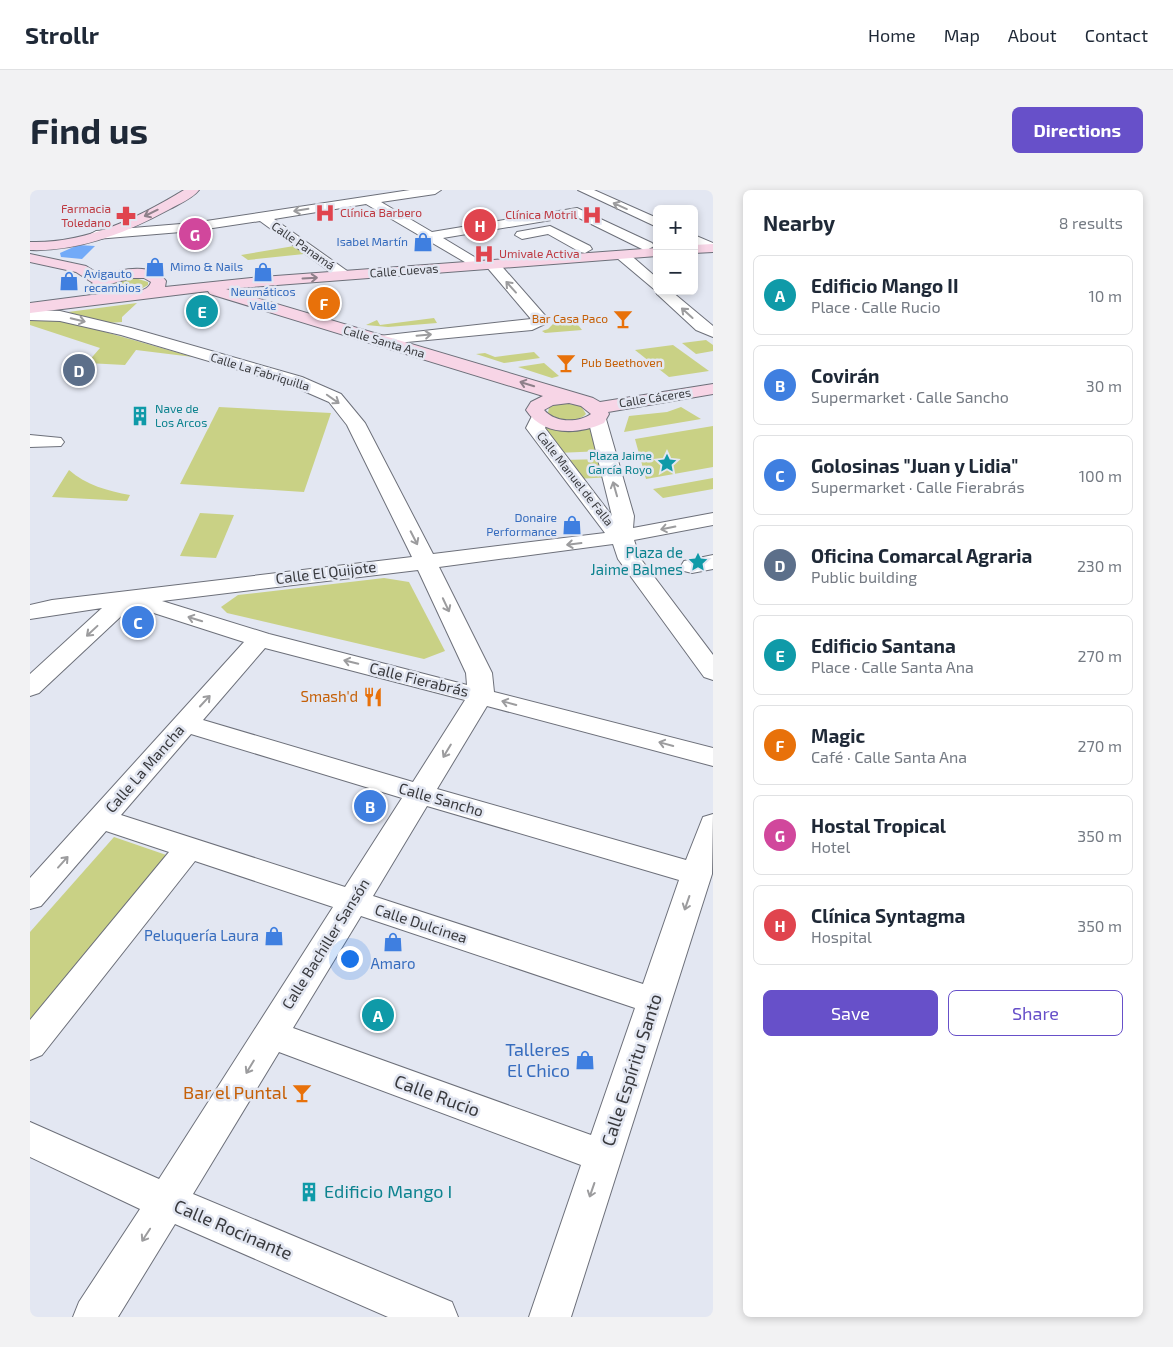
<!DOCTYPE html>
<meta charset="utf-8">
<style>
:root{--surface:#fff;--page:#f2f2f3;--text:#1f2937;--muted:#747a83;--line:#e0e1e3;--accent:#6750c9}
body{margin:0;font-family:"Exo 2",sans-serif;background:var(--page);color:var(--text)}
.controls{position:absolute;right:15px;top:15px;display:grid;overflow:hidden;border-radius:8px;box-shadow:0 2px 8px #0003}
.controls button{width:45px;height:45px;display:grid;place-items:center;padding:0;border:0;border-bottom:1px solid var(--line);background:var(--surface);color:var(--text);font:25px sans-serif}
.you{position:absolute;left:319px;top:768px;width:18px;height:18px;margin:-12px;border:4px solid #fff;border-radius:50%;background:#1a73e8;box-shadow:0 0 0 8px #1a73e833}
.badge{display:grid;place-items:center;width:32px;height:32px;border-radius:50%;background:var(--accent);color:#fff;font-size:16px;font-weight:700}
.pin{position:absolute;translate:-50% -50%;border:2px solid #fff;box-shadow:0 1px 5px #0006}
.list{margin:0;padding:0;list-style:none}
h2{display:flex;justify-content:space-between;align-items:center;height:65px;margin:0;padding:0 20px;font-size:21px}
h2 small{font-size:16px;font-weight:400;color:var(--muted)}
.list li{display:grid;grid-template-columns:32px 1fr auto;gap:15px;align-items:center;box-sizing:border-box;height:80px;margin:0 10px 10px;padding:0 10px;border:1px solid var(--line);border-radius:8px}
.list b{display:block;font-size:19px;white-space:nowrap}
.list p{margin:0;font-size:16px;white-space:nowrap;color:var(--muted)}
.list em{font-size:16px;font-style:normal;color:var(--muted)}
.actions{display:flex;gap:10px;padding:15px 20px}
.actions a{flex:1;padding:11px 0;border:1px solid var(--accent);border-radius:8px;text-align:center;font-size:18px;color:var(--accent)}
.actions .main{background:var(--accent);color:#fff}
.map{position:relative;flex:none;width:683px;height:1127px;overflow:hidden;border-radius:8px}
header{display:flex;align-items:center;gap:30px;box-sizing:border-box;height:70px;padding:0 25px;background:var(--surface);border-bottom:1px solid var(--line)}
header strong{font-size:24px}
nav{display:flex;gap:28px;margin-inline-start:auto;font-size:18px}
.intro{display:flex;align-items:center;justify-content:space-between;box-sizing:border-box;height:120px;padding:0 30px}
h1{margin:0;font-size:35px}
.button{padding:12px 22px;border-radius:8px;background:var(--accent);color:#fff;font-size:18px;font-weight:700}
main{display:flex;gap:30px;padding:0 30px}
aside{flex:1;background:var(--surface);border-radius:8px;box-shadow:0 2px 8px #0003}
.map>svg:first-child{display:block}
.green{fill:#c9d185}
.water{fill:#72aaf8}
.lines{fill:none;stroke-linecap:round;stroke-linejoin:round}
.street-casing{stroke:#6d707a;stroke-width:2}
.secondary-casing{stroke:#6d707a;stroke-width:2}
.street{fill:#fff;fill-rule:evenodd}
.secondary{fill:#f7d5e6;fill-rule:evenodd}
.oneway{stroke:#9c9c9e}
.oneway2{stroke:#8e808a}
.labels{text-anchor:middle;stroke-width:5;stroke-linejoin:round;paint-order:stroke}
.far-health-label{font-size:12px;fill:#be3a42;stroke:#e3e7f2;text-anchor:end}
.far-shop-label{font-size:12px;fill:#366cbe;stroke:#e3e7f2;text-anchor:end}
.far-street-label{font-size:12px;fill:#393a3e;stroke:#e3e7f2}
.far-food-label{font-size:12px;fill:#c56008;stroke:#e3e7f2;text-anchor:end}
.far-culture-label{font-size:12px;fill:#0d838f;stroke:#e3e7f2;text-anchor:start}
.culture-label{font-size:15px;fill:#0d838f;stroke:#e3e7f2;text-anchor:end}
.street-label{font-size:15px;fill:#393a3e;stroke:#e3e7f2}
.food-label{font-size:15px;fill:#c56008;stroke:#e3e7f2;text-anchor:end}
.shop-label{font-size:15px;fill:#366cbe;stroke:#e3e7f2;text-anchor:end}
.near-shop-label{font-size:18px;fill:#366cbe;stroke:#e3e7f2;text-anchor:end}
.near-street-label{font-size:18px;fill:#393a3e;stroke:#e3e7f2}
.near-food-label{font-size:18px;fill:#c56008;stroke:#e3e7f2;text-anchor:end}
.near-culture-label{font-size:18px;fill:#0d838f;stroke:#e3e7f2;text-anchor:start}
</style>
<header>
<strong>Strollr</strong>
<nav><a>Home</a><a>Map</a><a>About</a><a>Contact</a></nav>
</header>
<div class="intro"><h1>Find us</h1><a class="button">Directions</a></div>
<main>
<div class="map">
<svg width="683" height="1127" viewBox="0 0 683 1127">
<rect width="100%" height="100%" fill="#e3e7f2"/>
<g class="green">
<path d="M264 56 274 64 218 70 211 65Z"/>
<path d="M95 88H105L118 92V95C108 102 92 103 81 97V94Z"/>
<path d="M107 113 92 127V132L78 133 38 122Z"/>
<path d="M404 128 407 133 358 137 336 135 347 130 350 135Z"/>
<path d="M0 130H33L163 167 106 160 95 175 57 173 70 158 0 135Z"/>
<path d="M545 131 552 140 515 143 512 141 518 139 524 133Z"/>
<path d="M676 150 683 155V161L666 164 652 153Z"/>
<path d="M643 155 679 181 639 187 605 160Z"/>
<path d="M504 162 510 168 474 173 446 164 455 163 465 167Z"/>
<path d="M514 173 529 186 522 188 488 177Z"/>
<path d="M533 213 551 216 556 224C547 233 528 231 518 223L519 217Z"/>
<path d="M189 217 301 223 274 302 150 294Z"/>
<path d="M651 217 671 229 594 242 599 226 637 222Z"/>
<path d="M512 232 564 233 573 261 527 263 509 238Z"/>
<path d="M683 236V277L616 289 605 249Z"/>
<path d="M576 269 581 287 547 289 531 270Z"/>
<path d="M39 280C56 295 78 301 100 305L97 311 22 307Z"/>
<path d="M683 288V299L633 308 623 299Z"/>
<path d="M170 323 204 325 186 368 150 366Z"/>
<path d="M354 388 379 392 415 461 394 469 197 423 191 417 208 405Z"/>
<path d="M84 647 145 668 0 847V742Z"/>
</g>
<path class="water" d="M48 55 65 56 52 69 31 67 30 63Z"/>
<g class="lines">
<defs>
<g id="street">
<path d="M380 0H411L405 4 351 12 402 42 547 18 622 53 624 56 617 60 612 59 545 26 413 48 456 74 463 71 468 72 519 130 517 133 502 140 346 155 340 153 338 150 340 147 501 129 456 76 450 79 445 78 336 14 244 29 320 83 322 86 320 89H310L230 31 163 41 66 49 59 45 66 41 163 33Z"/>
<path d="M548 0H564L627 28V37Z"/>
<path d="M520 36 560 56 562 59 555 63 550 62 518 44 492 49 485 45 487 42Z"/>
<path d="M664 45 683 53V62L664 55Z"/>
<path d="M592 61 597 62 627 88V101H641L683 136V147L666 140 627 104 625 100 587 68 585 65 587 62Z"/>
<path d="M0 120 30 121 101 138 272 187 311 204 335 233 403 364 575 343 496 238 503 224H517L519 228 515 238 582 326 558 229 560 225H574L576 229 604 326 603 338 683 323V335L604 350 610 368 683 465V490L674 487 588 369 583 354 409 377 462 483 464 502 683 558V576L457 516 407 599 656 670 673 627 683 624 682 684 541 1127H499L551 975 249 862 163 1004 422 1112 428 1127H358L145 1034 88 1127H43L49 1112 110 1019 0 967V932L129 989 303 717 165 671 12 865 0 870V830L139 662 76 641 11 716 0 719V688L214 452 102 416 9 503 0 506V484L72 418 0 429V415L22 410 382 367 317 235 299 212 260 195 91 145 30 131 0 130ZM388 380 436 483 437 495 239 444 132 411ZM235 458 435 510 383 592 173 530ZM161 544 372 608 315 697 91 625ZM397 616 649 690 613 794 343 706ZM331 726 605 818 561 945 263 838Z"/>
<path d="M0 245 31 248 34 252 31 256 0 257Z"/>
<path d="M683 365V379L662 383 654 381 651 376 654 371Z"/>
</g>
<g id="secondary">
<path d="M154 0H169C163 8 149 14 140 19 98 42 49 62 0 60V52C55 54 108 28 154 0Z"/>
<path d="M683 54V62L664 63V55Z"/>
<path d="M627 58V66L196 99 563 208 570 212 683 194V204L578 222 579 224 574 233C547 245 513 246 496 220L501 212 513 206 180 104 178 101 0 123V113L69 104 61 95 63 93 46 82 0 72V64L56 76 72 86C91 79 123 72 136 91L135 97 232 87ZM101 88H114L121 92C117 106 86 103 77 95ZM539 213 551 216 561 224C548 233 525 233 514 220L523 215Z"/>
</g>
</defs>
<use href="#street" class="street-casing"/>
<use href="#secondary" class="secondary-casing"/>
<use href="#street" class="street"/>
<use href="#secondary" class="secondary"/>
</g>
<defs><path id="oneway-shaft" d="M-6 0H5M1.5-3L5.5 0L1.5 3" fill="none" stroke-width="1.6" stroke-linecap="round" stroke-linejoin="round" transform="scale(1.25)"/></defs>
<g class="oneway">
<use href="#oneway-shaft" transform="translate(590 16) rotate(-156)"/>
<use href="#oneway-shaft" transform="translate(271 20) rotate(171)"/>
<use href="#oneway-shaft" transform="translate(481 97) rotate(-132)"/>
<use href="#oneway-shaft" transform="translate(657 123) rotate(-138)"/>
<use href="#oneway-shaft" transform="translate(48 130) rotate(13)"/>
<use href="#oneway-shaft" transform="translate(394 145) rotate(-5)"/>
<use href="#oneway-shaft" transform="translate(303 209) rotate(35)"/>
<use href="#oneway-shaft" transform="translate(585 299) rotate(-106)"/>
<use href="#oneway-shaft" transform="translate(638 338) rotate(169)"/>
<use href="#oneway-shaft" transform="translate(384 348) rotate(63)"/>
<use href="#oneway-shaft" transform="translate(544 354) rotate(173)"/>
<use href="#oneway-shaft" transform="translate(416 415) rotate(65)"/>
<use href="#oneway-shaft" transform="translate(165 429) rotate(-163)"/>
<use href="#oneway-shaft" transform="translate(62 441) rotate(137)"/>
<use href="#oneway-shaft" transform="translate(321 472) rotate(-166)"/>
<use href="#oneway-shaft" transform="translate(175 511) rotate(-47)"/>
<use href="#oneway-shaft" transform="translate(479 513) rotate(-165)"/>
<use href="#oneway-shaft" transform="translate(636 554) rotate(-165)"/>
<use href="#oneway-shaft" transform="translate(417 561) rotate(121)"/>
<use href="#oneway-shaft" transform="translate(33 672) rotate(-48)"/>
<use href="#oneway-shaft" transform="translate(657 713) rotate(109)"/>
<use href="#oneway-shaft" transform="translate(220 877) rotate(121)"/>
<use href="#oneway-shaft" transform="translate(562 1000) rotate(109)"/>
<use href="#oneway-shaft" transform="translate(116 1045) rotate(123)"/>
</g>
<g class="oneway2">
<use href="#oneway-shaft" transform="translate(121 23) rotate(154)"/>
<use href="#oneway-shaft" transform="translate(280 88) rotate(-3)"/>
<use href="#oneway-shaft" transform="translate(497 194) rotate(-163)"/>
</g>
<defs>
<symbol id="hospital-bare" viewBox="-9 -9 18 18"><path d="M-5-5h3v3.5h4V-5h3V5h-3V1.5h-4V5h-3Z" fill="#e0444e" stroke="#e3e7f2" stroke-width="2.5" paint-order="stroke"/></symbol>
<symbol id="pharmacy-bare" viewBox="-9 -9 18 18"><path d="M-2-6h4v4h4v4h-4v4h-4v-4h-4v-4h4Z" fill="#e0444e" stroke="#e3e7f2" stroke-width="2.5" paint-order="stroke"/></symbol>
<symbol id="shop-bare" viewBox="-9 -9 18 18"><path d="M-5-2.5h2.3a2.7 3.5 0 0 1 5.4 0H5L5.5 6h-11ZM-1.5-2.5h3a1.5 2.3 0 0 0-3 0Z" fill="#3f7fe0" stroke="#e3e7f2" stroke-width="2.5" paint-order="stroke"/></symbol>
<symbol id="bar-bare" viewBox="-9 -9 18 18"><path d="M-6-5H6L.8 .8V4.5H3.5V6h-7V4.5H-.8V.8Z" fill="#e8710a" stroke="#e3e7f2" stroke-width="2.5" paint-order="stroke"/></symbol>
<symbol id="building-bare" viewBox="-9 -9 18 18"><path d="M-4-6H4V6H1V3H-1V6H-4ZM-2.5-4.3h1.7v1.8h-1.7ZM.8-4.3h1.7v1.8H.8ZM-2.5-1h1.7V.8h-1.7ZM.8-1h1.7V.8H.8Z" fill="#0f9aa8" stroke="#e3e7f2" stroke-width="2.5" paint-order="stroke"/></symbol>
<symbol id="sight-bare" viewBox="-9 -9 18 18"><path d="M0-6L1.8-2.2L6-1.7L2.9 1.2L3.7 5.4L0 3.3L-3.7 5.4L-2.9 1.2L-6-1.7L-1.8-2.2Z" fill="#0f9aa8" stroke="#e3e7f2" stroke-width="2.5" paint-order="stroke"/></symbol>
<symbol id="restaurant-bare" viewBox="-9 -9 18 18"><path d="M-5-6h1v4h1v-4h1v4h1v-4h1v5L-1.5 .5V6h-2V.5L-5-1ZM5-6V6H3V1.5H1.5Q1.5-4 5-6Z" fill="#e8710a" stroke="#e3e7f2" stroke-width="2.5" paint-order="stroke"/></symbol>
</defs>
<g fill-rule="evenodd">
<use href="#hospital-bare" x="281" y="9" width="28" height="28"/>
<use href="#hospital-bare" x="548" y="11" width="28" height="28"/>
<use href="#pharmacy-bare" x="82" y="12" width="28" height="28"/>
<use href="#shop-bare" x="379" y="38" width="28" height="28"/>
<use href="#hospital-bare" x="440" y="50" width="28" height="28"/>
<use href="#shop-bare" x="111" y="63" width="28" height="28"/>
<use href="#shop-bare" x="219" y="68" width="28" height="28"/>
<use href="#shop-bare" x="25" y="77" width="28" height="28"/>
<use href="#bar-bare" x="579" y="115" width="28" height="28"/>
<use href="#bar-bare" x="522" y="159" width="28" height="28"/>
<use href="#building-bare" x="96" y="212" width="28" height="28"/>
<use href="#sight-bare" x="623" y="259" width="28" height="28"/>
<use href="#shop-bare" x="528" y="321" width="28" height="28"/>
<use href="#sight-bare" x="654" y="358" width="28" height="28"/>
<use href="#restaurant-bare" x="329" y="493" width="28" height="28"/>
<use href="#shop-bare" x="230" y="732" width="28" height="28"/>
<use href="#shop-bare" x="349" y="738" width="28" height="28"/>
<use href="#shop-bare" x="541" y="856" width="28" height="28"/>
<use href="#bar-bare" x="258" y="889" width="28" height="28"/>
<use href="#building-bare" x="265" y="988" width="28" height="28"/>
</g>
<g class="labels">
<g class="far-health-label">
<text x="81" y="23">Farmacia<tspan x="81" dy="14">Toledano</tspan></text>
<text x="310" y="27" text-anchor="start">Clínica Barbero</text>
<text x="547" y="29">Clínica Motril</text>
<text x="469" y="68" text-anchor="start">Umivale Activa</text>
</g>
<g class="far-shop-label">
<text x="378" y="56">Isabel Martín</text>
<text x="140" y="81" text-anchor="start">Mimo &amp; Nails</text>
<text x="54" y="88" text-anchor="start">Avigauto<tspan x="54" dy="14">recambios</tspan></text>
<text x="233" y="106" text-anchor="middle">Neumáticos<tspan x="233" dy="14">Valle</tspan></text>
<text x="527" y="332">Donaire<tspan x="527" dy="14">Performance</tspan></text>
</g>
<g class="far-street-label">
<text transform="translate(273 56) rotate(35)" y="4">Calle Panamá</text>
<text transform="translate(374 81) rotate(-4)" y="4">Calle Cuevas</text>
<text transform="translate(354 152) rotate(17)" y="4">Calle Santa Ana</text>
<text transform="translate(230 182) rotate(17)" y="4">Calle La Fabriquilla</text>
<text transform="translate(625 208) rotate(-9)" y="4">Calle Cáceres</text>
<text transform="translate(545 289) rotate(52)" y="4">Calle Manuel de Falla</text>
</g>
<g class="far-food-label">
<text x="578" y="133">Bar Casa Paco</text>
<text x="551" y="177" text-anchor="start">Pub Beethoven</text>
</g>
<g class="far-culture-label">
<text x="125" y="223">Nave de<tspan x="125" dy="14">Los Arcos</tspan></text>
<text x="622" y="270" text-anchor="end">Plaza Jaime<tspan x="622" dy="14">García Royo</tspan></text>
</g>
<g class="culture-label">
<text x="653" y="368">Plaza de<tspan x="653" dy="17">Jaime Balmes</tspan></text>
</g>
<g class="street-label">
<text transform="translate(296 383) rotate(-7)" y="5">Calle El Quijote</text>
<text transform="translate(389 490) rotate(14)" y="5">Calle Fierabrás</text>
<text transform="translate(115 579) rotate(-49)" y="5">Calle La Mancha</text>
<text transform="translate(411 610) rotate(16)" y="5">Calle Sancho</text>
<text transform="translate(391 734) rotate(18)" y="5">Calle Dulcinea</text>
<text transform="translate(296 754) rotate(-58)" y="5">Calle Bachiller Sansón</text>
</g>
<g class="food-label">
<text x="328" y="512">Smash'd</text>
</g>
<g class="shop-label">
<text x="229" y="751">Peluquería Laura</text>
<text x="363" y="779" text-anchor="middle">Amaro</text>
</g>
<g class="near-shop-label">
<text x="540" y="866">Talleres<tspan x="540" dy="21">El Chico</tspan></text>
</g>
<g class="near-street-label">
<text transform="translate(602 880) rotate(-72)" y="6">Calle Espíritu Santo</text>
<text transform="translate(407 906) rotate(20)" y="6">Calle Rucio</text>
<text transform="translate(203 1040) rotate(23)" y="6">Calle Rocinante</text>
</g>
<g class="near-food-label">
<text x="257" y="909">Bar el Puntal</text>
</g>
<g class="near-culture-label">
<text x="294" y="1008">Edificio Mango I</text>
</g>
</g>
</svg>
<div class="controls">
<button>+</button>
<button>−</button>
</div>
<div class="you"></div>
<div class="pin badge" style="left:348px;top:825px;background:#0f9aa8">A</div>
<div class="pin badge" style="left:340px;top:616px;background:#3f7fe0">B</div>
<div class="pin badge" style="left:108px;top:432px;background:#3f7fe0">C</div>
<div class="pin badge" style="left:49px;top:180px;background:#5c6f8a">D</div>
<div class="pin badge" style="left:172px;top:121px;background:#0f9aa8">E</div>
<div class="pin badge" style="left:294px;top:113px;background:#e8710a">F</div>
<div class="pin badge" style="left:165px;top:44px;background:#d1479c">G</div>
<div class="pin badge" style="left:450px;top:35px;background:#e0444e">H</div>
</div>
<aside>
<h2>Nearby<small>8 results</small></h2>
<ul class="list">
<li><span class="badge" style="background:#0f9aa8">A</span><div><b>Edificio Mango II</b><p>Place · Calle Rucio</p></div><em>10 m</em></li>
<li><span class="badge" style="background:#3f7fe0">B</span><div><b>Covirán</b><p>Supermarket · Calle Sancho</p></div><em>30 m</em></li>
<li><span class="badge" style="background:#3f7fe0">C</span><div><b>Golosinas &quot;Juan y Lidia&quot;</b><p>Supermarket · Calle Fierabrás</p></div><em>100 m</em></li>
<li><span class="badge" style="background:#5c6f8a">D</span><div><b>Oficina Comarcal Agraria</b><p>Public building</p></div><em>230 m</em></li>
<li><span class="badge" style="background:#0f9aa8">E</span><div><b>Edificio Santana</b><p>Place · Calle Santa Ana</p></div><em>270 m</em></li>
<li><span class="badge" style="background:#e8710a">F</span><div><b>Magic</b><p>Café · Calle Santa Ana</p></div><em>270 m</em></li>
<li><span class="badge" style="background:#d1479c">G</span><div><b>Hostal Tropical</b><p>Hotel</p></div><em>350 m</em></li>
<li><span class="badge" style="background:#e0444e">H</span><div><b>Clínica Syntagma</b><p>Hospital</p></div><em>350 m</em></li>
</ul>
<div class="actions"><a class="main">Save</a><a>Share</a></div>
</aside>
</main>
